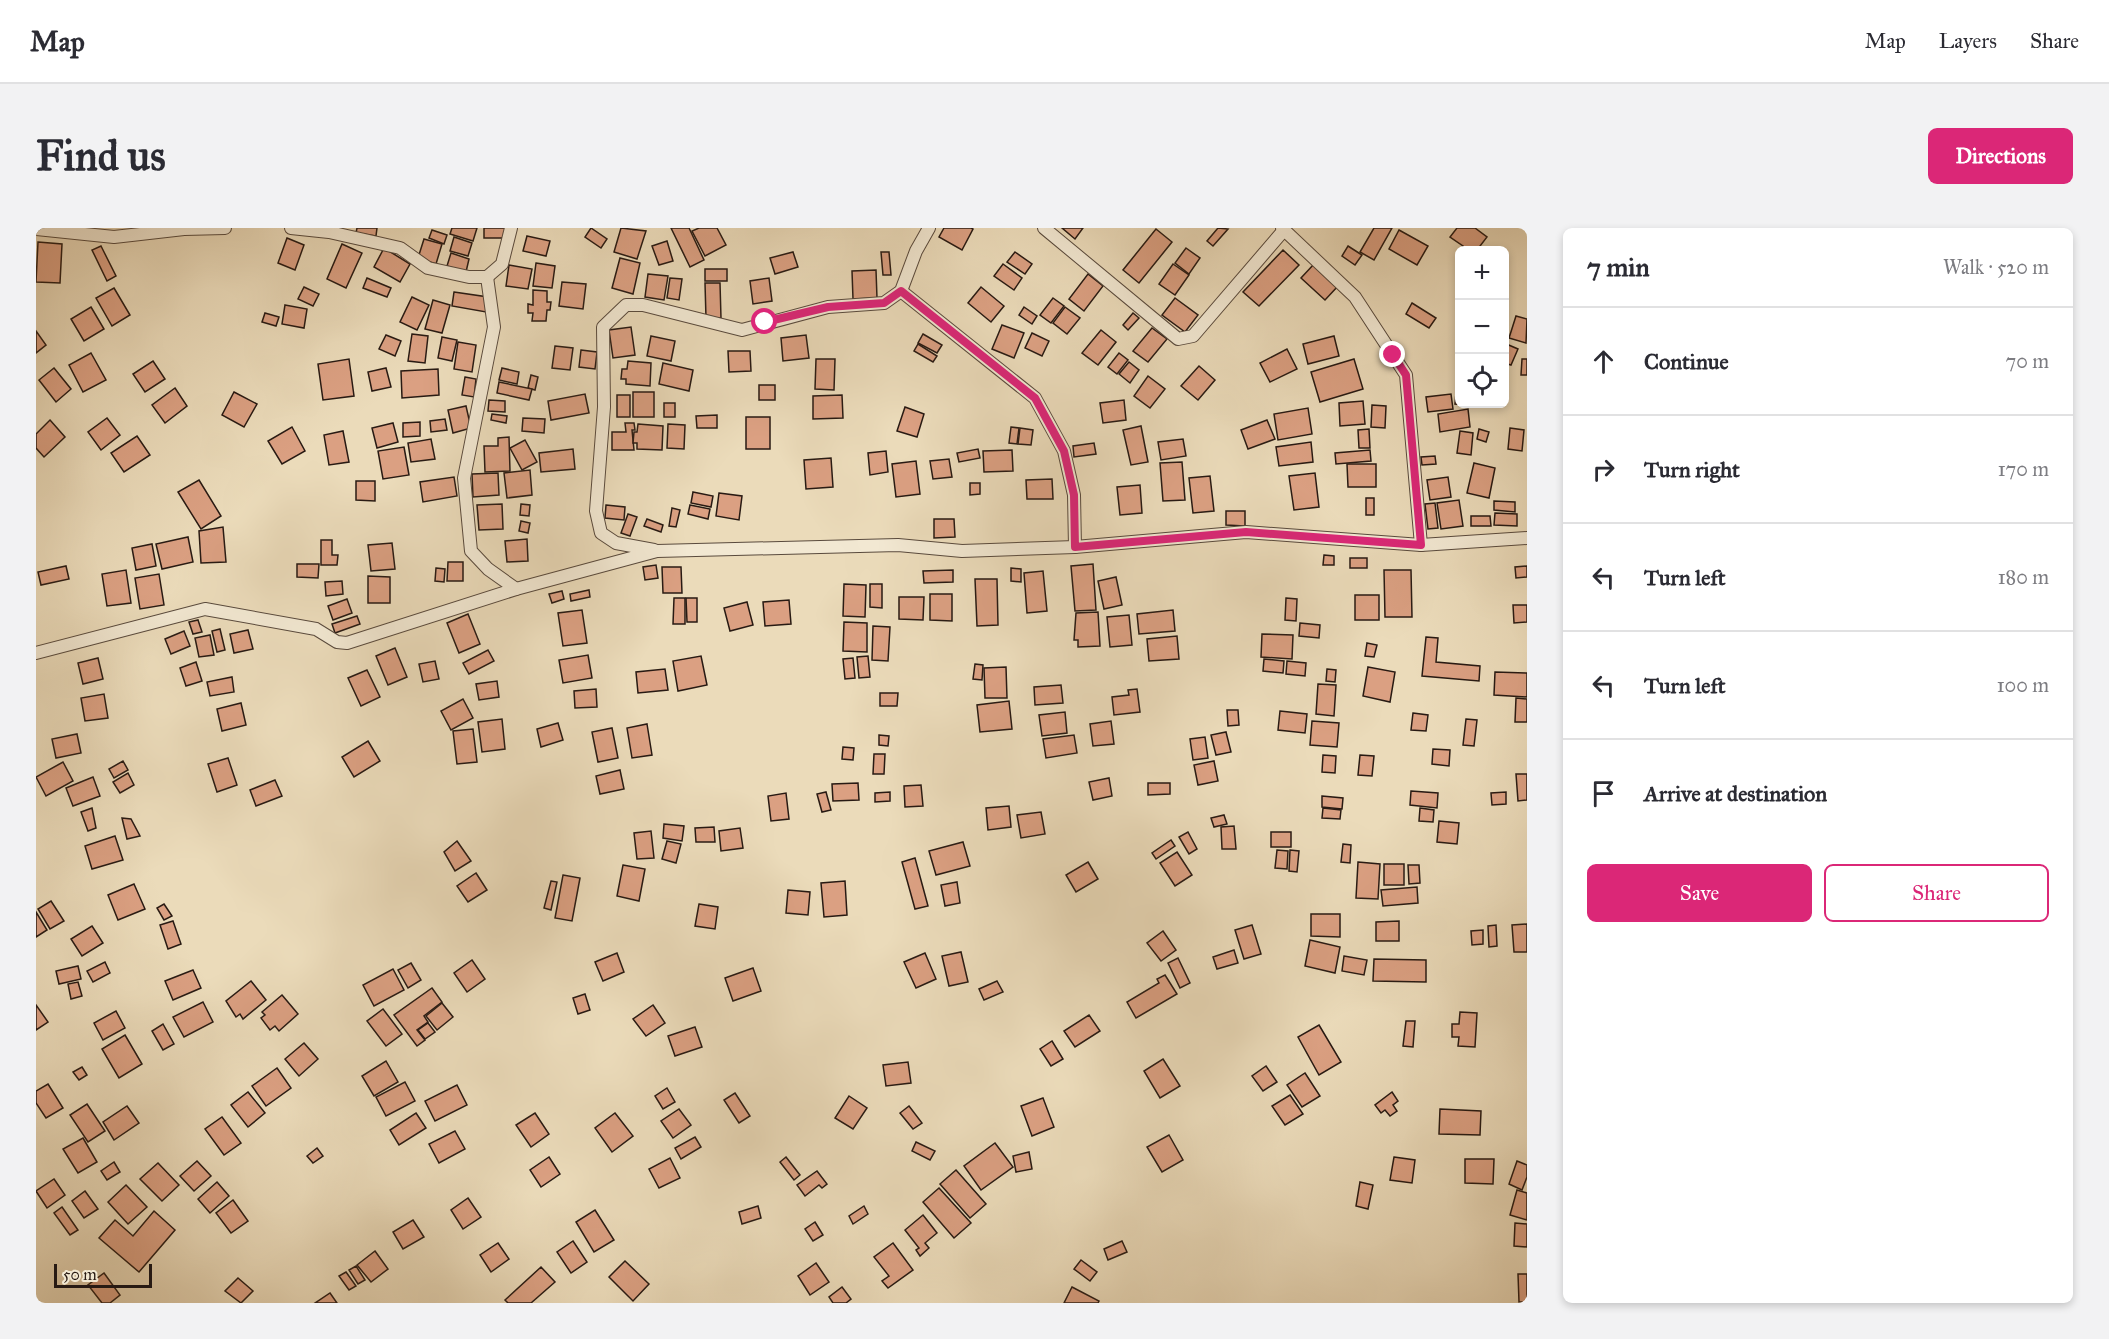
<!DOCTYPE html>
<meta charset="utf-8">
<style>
:root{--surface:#fff;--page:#f2f2f3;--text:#2b2b33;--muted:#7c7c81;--line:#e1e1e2;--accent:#db2777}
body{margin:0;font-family:"IM FELL Great Primer",serif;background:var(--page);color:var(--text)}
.controls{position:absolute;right:18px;top:18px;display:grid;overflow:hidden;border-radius:9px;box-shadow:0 3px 9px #0003}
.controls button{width:54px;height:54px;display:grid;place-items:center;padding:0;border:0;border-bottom:2px solid var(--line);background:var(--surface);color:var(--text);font:30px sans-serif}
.scale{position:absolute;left:18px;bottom:15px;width:98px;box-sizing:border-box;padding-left:6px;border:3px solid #281a13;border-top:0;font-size:16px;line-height:21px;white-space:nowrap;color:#281a13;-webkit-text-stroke:4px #f2e8d2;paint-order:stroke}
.stop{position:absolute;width:18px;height:18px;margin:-14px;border:4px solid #db2777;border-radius:50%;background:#fff}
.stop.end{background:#db2777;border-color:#fff;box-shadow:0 2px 6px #0008}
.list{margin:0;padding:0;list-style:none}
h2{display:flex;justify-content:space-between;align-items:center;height:78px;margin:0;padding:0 24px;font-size:26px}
h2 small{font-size:20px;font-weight:400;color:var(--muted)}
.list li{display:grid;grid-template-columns:39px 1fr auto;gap:18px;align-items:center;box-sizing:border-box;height:108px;padding:0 24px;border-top:2px solid var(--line)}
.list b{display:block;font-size:22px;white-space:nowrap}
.list em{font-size:20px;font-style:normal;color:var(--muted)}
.actions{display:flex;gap:12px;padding:18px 24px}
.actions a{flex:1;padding:14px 0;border:2px solid var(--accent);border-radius:9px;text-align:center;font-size:21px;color:var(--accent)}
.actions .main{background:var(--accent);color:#fff}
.icon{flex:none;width:33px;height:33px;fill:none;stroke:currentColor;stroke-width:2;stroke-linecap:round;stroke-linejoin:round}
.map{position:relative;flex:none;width:1491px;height:1075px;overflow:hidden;border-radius:9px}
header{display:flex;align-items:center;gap:36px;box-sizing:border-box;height:84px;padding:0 30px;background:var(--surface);border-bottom:2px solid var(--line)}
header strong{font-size:28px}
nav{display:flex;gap:33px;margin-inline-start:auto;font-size:21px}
.intro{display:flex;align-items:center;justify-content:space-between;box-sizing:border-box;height:144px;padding:0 36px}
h1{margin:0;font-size:42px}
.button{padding:15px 27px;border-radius:9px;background:var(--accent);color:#fff;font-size:21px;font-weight:700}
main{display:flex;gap:36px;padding:0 36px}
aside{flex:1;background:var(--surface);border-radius:9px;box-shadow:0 3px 9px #0003}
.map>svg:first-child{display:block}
.building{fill:#dba082;stroke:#281a13;stroke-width:1.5}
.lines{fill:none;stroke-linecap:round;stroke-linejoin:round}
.minor-casing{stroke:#594a3d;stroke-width:14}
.minor{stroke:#f2e8d2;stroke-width:12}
.route{stroke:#db2777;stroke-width:8}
</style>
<header>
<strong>Map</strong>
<nav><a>Map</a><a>Layers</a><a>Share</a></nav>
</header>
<div class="intro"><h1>Find us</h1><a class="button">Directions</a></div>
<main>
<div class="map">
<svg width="1491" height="1075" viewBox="0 0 1491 1075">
<rect width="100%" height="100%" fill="#ebdbba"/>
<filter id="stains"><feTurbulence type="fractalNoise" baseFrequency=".00333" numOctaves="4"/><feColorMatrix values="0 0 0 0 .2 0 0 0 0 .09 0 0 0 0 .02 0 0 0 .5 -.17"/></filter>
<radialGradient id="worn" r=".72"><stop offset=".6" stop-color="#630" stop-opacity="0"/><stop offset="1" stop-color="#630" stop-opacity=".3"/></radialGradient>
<g class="building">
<path d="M321 0H341L340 8 320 5Z"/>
<path d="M416 0H441L437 13 414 6Z"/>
<rect x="448" y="0" width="24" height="10"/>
<path d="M555 0 571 11 565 20 549 9Z"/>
<path d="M585 0 610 3 601 31 578 24Z"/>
<path d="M635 0H653L668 32 654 39Z"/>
<path d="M663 0H681L690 17 669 28 656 3Z"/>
<path d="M908 0H935L937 1 926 22 903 9Z"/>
<path d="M1026 0H1047L1039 11Z"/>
<path d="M1182 0 1192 1 1177 18 1171 13Z"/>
<path d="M1338 0H1356L1338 32 1324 24Z"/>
<path d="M1421 0H1439L1451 9 1441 22H1433L1414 9Z"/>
<path d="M1120 1 1136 14 1103 55 1087 42Z"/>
<path d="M396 2 411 7 408 16 393 10Z"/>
<path d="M1363 2 1392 18 1381 37 1353 21Z"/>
<path d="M491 8 514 13 510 28 487 23Z"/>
<path d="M418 9 436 15 432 28 414 23Z"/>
<path d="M251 10 268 17 259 42 242 35Z"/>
<path d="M388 11 406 16 400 36 382 30Z"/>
<path d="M631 13 637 33 623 37 616 18Z"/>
<path d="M2 14 26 16 24 55 0 54Z"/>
<path d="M306 16 326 25 310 60 291 51Z"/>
<path d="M65 18 80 48 71 53 56 22Z"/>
<path d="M1312 18 1326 27 1319 37 1306 28Z"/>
<path d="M348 20 374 36 364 54 338 39Z"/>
<path d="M1150 20 1164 30 1153 46 1139 35Z"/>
<path d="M1247 22 1263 37 1223 78 1207 64Z"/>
<path d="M757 24 762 39 739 46 734 30Z"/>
<path d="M845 24H853L855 47H847Z"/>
<path d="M979 24 996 36 989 46 971 34Z"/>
<path d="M415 25 433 31 430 44 411 38Z"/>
<path d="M584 30 604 35 597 66 576 60Z"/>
<path d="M500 35 519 38 516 60 497 58Z"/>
<path d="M967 36 986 50 978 62 958 48Z"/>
<path d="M1137 36 1153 47 1139 67 1123 56Z"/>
<path d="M1278 36 1302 58 1289 72 1265 50Z"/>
<path d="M473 37 496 41 492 61 470 58Z"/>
<rect x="669" y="41" width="22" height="12"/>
<path d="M840 42 841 70 817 71 816 43Z"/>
<path d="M612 46 632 48 628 72 609 69Z"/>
<path d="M1052 46 1067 58 1048 83 1033 71Z"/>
<path d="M331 50 355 60 351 69 327 60Z"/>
<path d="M634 50 646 51 643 72 631 70Z"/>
<path d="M733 50 736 73 717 76 714 53Z"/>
<path d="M526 54 550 56 547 81 523 78Z"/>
<path d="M669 55H684L685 90H670Z"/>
<path d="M268 59 283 66 277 78 262 71Z"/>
<path d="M945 59 968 78 955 94 932 75Z"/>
<path d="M78 60 94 87 76 98 60 70Z"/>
<path d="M497 62 511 63V74H515L514 82H511L510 93H496L497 85H492V76L497 77Z"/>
<path d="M418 64 452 69 450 84 416 78Z"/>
<path d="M376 69 393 77 381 102 364 94Z"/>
<path d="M1017 70 1028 78 1015 95 1004 87Z"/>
<path d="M1139 70 1162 87 1149 104 1126 87Z"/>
<path d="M397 72 414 77 406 105 389 101Z"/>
<path d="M1376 75 1400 90 1393 100 1370 86Z"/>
<path d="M249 77 271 81 268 100 246 96Z"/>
<path d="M55 79 68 101 48 113 35 91Z"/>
<path d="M988 79 1001 88 996 96 983 87Z"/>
<path d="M1029 79 1044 90 1031 106 1017 95Z"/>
<path d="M229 85 243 89 240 98 226 94Z"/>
<path d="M1097 85 1103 90 1092 102 1087 97Z"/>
<path d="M1480 88 1491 91 1490 115 1473 110Z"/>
<path d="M966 97 988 105 978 130 956 121Z"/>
<path d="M595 99 599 127 577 130 573 102Z"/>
<path d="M1116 100 1131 111 1112 134 1097 123Z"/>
<path d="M1065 102 1080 114 1062 137 1046 125Z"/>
<path d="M0 103 10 117 0 125Z"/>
<path d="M996 105 1013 113 1006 128 989 120Z"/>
<path d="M376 106 392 108 389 135 372 133Z"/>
<path d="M887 106 906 117 901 125 882 115Z"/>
<path d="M350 107 365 113 359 128 343 121Z"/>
<path d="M770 107 773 130 747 133 745 110Z"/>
<path d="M615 108 639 113 635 133 611 128Z"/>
<path d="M1298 108 1303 128 1272 136 1267 116Z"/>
<path d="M406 109 421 112 416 133 402 130Z"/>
<path d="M422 114 440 117 436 144 418 141Z"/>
<path d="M1468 115 1482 121 1475 137 1468 135Z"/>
<path d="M882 116 901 128 897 134 878 123Z"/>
<path d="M519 118 537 120 534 142 516 140Z"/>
<path d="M1251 121 1261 141 1234 154 1224 135Z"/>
<path d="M545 122 561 124 559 141 543 139Z"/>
<path d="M692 123H714L715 143 693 144Z"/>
<path d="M55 125 70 152 47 164 33 137Z"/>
<path d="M1083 125 1092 132 1081 146 1072 139Z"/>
<path d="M313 131 318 168 287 172 282 136Z"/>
<path d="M780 131H799L798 162 779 161Z"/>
<path d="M1318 131 1327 161 1284 174 1275 144Z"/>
<path d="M1486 131H1491V147H1485Z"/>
<path d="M117 133 129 151 109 164 97 146Z"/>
<path d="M592 133 615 135 614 158 590 156V151H585L586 141H591Z"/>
<path d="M1093 134 1103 142 1094 155 1083 146Z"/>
<path d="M627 135 657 142 653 163 623 156Z"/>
<path d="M1163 138 1179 152 1162 172 1145 158Z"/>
<path d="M18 140 35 161 20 174 3 152Z"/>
<path d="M350 140 355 159 336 163 332 144Z"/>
<path d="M466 140 483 144 481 156 463 152Z"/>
<path d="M402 141 403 167 366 170 365 143Z"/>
<path d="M495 147 502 149 499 162 492 160Z"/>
<path d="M1112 148 1129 161 1114 180 1098 168Z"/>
<path d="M429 149 440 151 438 169 426 167Z"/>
<path d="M1421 153H1424V176L1447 178 1419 176Z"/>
<path d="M463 154 496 161 493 172 461 165Z"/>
<rect x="723" y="157" width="16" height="15"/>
<path d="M139 160 151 178 129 195 116 177Z"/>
<path d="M198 164 221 176 208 199 186 187Z"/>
<rect x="597" y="164" width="21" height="25"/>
<path d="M549 166 553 185 515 192 512 173Z"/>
<path d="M1415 166 1417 181 1392 184 1390 169Z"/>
<rect x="581" y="167" width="13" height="22"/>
<path d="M806 167 807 190 777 191V168Z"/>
<path d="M453 172 469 173V184L452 183Z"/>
<path d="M1088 172 1090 192 1067 195 1064 175Z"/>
<path d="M1327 173 1329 196 1304 198 1303 175Z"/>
<rect x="628" y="175" width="11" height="14"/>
<path d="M1336 177 1350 178 1349 200 1335 199Z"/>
<path d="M430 178 435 200 417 205 412 182Z"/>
<path d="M869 179 888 186 881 209 861 203Z"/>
<path d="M1272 180 1276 206 1242 212 1238 186Z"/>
<path d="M1432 181 1434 199 1404 204 1402 186Z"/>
<path d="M456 186 471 188 470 195 455 192Z"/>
<path d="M681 187V200H661L660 188Z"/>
<rect x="710" y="189" width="24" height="32"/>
<path d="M71 190 84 207 65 222 52 204Z"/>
<path d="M487 190 509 191 508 205 486 203Z"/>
<path d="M409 191 411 202 395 204 394 193Z"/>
<path d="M14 192 29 209 8 229 0 220V206Z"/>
<path d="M1231 192 1239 211 1212 221 1205 202Z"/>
<path d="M384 194V208L367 209V195Z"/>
<path d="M357 195 362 214 341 220 336 200Z"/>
<path d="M589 195H598L599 202H596L598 222H576V204H590Z"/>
<path d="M602 196 627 198 626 222 601 221V215H597L598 204H601Z"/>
<path d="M632 196 649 197 648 221 631 220Z"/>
<path d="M1105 198 1112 234 1095 237 1087 202Z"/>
<path d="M256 199 269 223 246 236 232 213Z"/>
<path d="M975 199 983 200 981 216 973 215Z"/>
<path d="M984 200 997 202 995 217 982 216Z"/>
<path d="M1474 200 1488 202 1486 223 1472 221Z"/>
<path d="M1333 201 1334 220H1323L1322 202Z"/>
<path d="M1443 201 1453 204 1450 214 1441 211Z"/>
<path d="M307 203 313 234 293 237 288 207Z"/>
<path d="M1424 203 1437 205 1435 227 1421 225Z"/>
<path d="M101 208 114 227 88 244 75 225Z"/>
<path d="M473 209 474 243 449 244 448 218H462V210Z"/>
<path d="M395 211 399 231 375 234 372 215Z"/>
<path d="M1147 211 1150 228 1125 232 1122 214Z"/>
<path d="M489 212 501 234 486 242 474 220Z"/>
<path d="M1275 214 1277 234 1243 238 1240 219Z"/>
<path d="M1058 215 1060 226 1038 229 1037 218Z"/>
<path d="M368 219 373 247 347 251 342 223Z"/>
<path d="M537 221 539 241 505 244 503 225Z"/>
<path d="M942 221 944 230 923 234 921 225Z"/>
<path d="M976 222 977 243 948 244 947 223Z"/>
<path d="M1334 222 1335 233 1300 236 1299 225Z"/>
<path d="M850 223 852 244 834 247 832 225Z"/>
<path d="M1399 228 1400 236 1386 237 1385 229Z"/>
<path d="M795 230 797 259 770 261 768 232Z"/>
<path d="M913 231 916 249 897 251 894 233Z"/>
<path d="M880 233 884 266 860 269 856 236Z"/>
<path d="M1146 234 1149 272 1127 273 1124 235Z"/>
<path d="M1438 235 1459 240 1453 270 1431 265Z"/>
<path d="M1311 236H1340V259H1312Z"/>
<path d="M494 242 496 267 471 270 468 245Z"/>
<path d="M462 245 463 267 437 269 436 246Z"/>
<path d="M1279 245 1283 279 1258 282 1253 248Z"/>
<path d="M1174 248 1178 283 1157 285 1153 250Z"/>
<path d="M418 249 421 268 387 274 384 254Z"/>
<path d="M1412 249 1415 269 1394 272 1391 252Z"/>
<path d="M1016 251 1017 271H991L990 252Z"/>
<path d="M163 252 185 288 165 301 142 264Z"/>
<path d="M320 253H339V273L320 272Z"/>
<path d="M934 255H944V266L934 267Z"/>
<path d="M1104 257 1106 285 1084 287 1081 259Z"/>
<path d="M657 264 677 268 675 279 655 275Z"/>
<path d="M683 265 706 268 703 292 680 288Z"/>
<rect x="1330" y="270" width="8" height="17"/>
<path d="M1423 272 1427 298 1405 301 1401 275Z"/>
<path d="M1458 273 1479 274V284L1458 282Z"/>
<path d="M1399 275 1402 300 1392 301 1389 276Z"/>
<path d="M466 276 467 301 443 302 441 277Z"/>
<path d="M485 276 494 277 493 288 484 287Z"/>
<path d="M570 277 589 279 588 292 569 290Z"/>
<path d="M654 277 674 281 672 291 652 286Z"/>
<path d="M636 280 644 282 640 299 633 298Z"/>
<path d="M1190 283H1209V298L1190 297Z"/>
<path d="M1459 285 1481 286V298L1458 297Z"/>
<path d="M592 286 601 289 594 308 585 305Z"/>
<path d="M1435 288H1454L1455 298H1435Z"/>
<path d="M611 291 627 297 625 304 608 298Z"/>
<path d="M898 291H918L919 309 898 310Z"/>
<path d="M485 293 494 295 492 305 483 303Z"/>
<path d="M187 299 190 334 165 335 163 303Z"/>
<path d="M152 309 157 334 126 341 120 316Z"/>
<path d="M491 311 492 333 471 334 469 313Z"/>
<path d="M285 312H296V327H302L301 337H285Z"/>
<path d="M356 315 359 341 335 343 332 317Z"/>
<path d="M116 316 120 338 100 342 96 320Z"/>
<path d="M1288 327 1298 328V337H1287Z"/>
<rect x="1314" y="330" width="17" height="10"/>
<path d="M412 334H427V353H411Z"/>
<path d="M261 336H283L282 350 261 349Z"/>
<path d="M1057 336 1060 382 1039 383 1035 338Z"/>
<path d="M620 337 622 350 609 352 607 339Z"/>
<path d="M30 338 33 351 5 357 2 344Z"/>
<path d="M1491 338V349L1480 350 1479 339Z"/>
<path d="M626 339H645L646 365H627Z"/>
<path d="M400 340 409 341 408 354 399 353Z"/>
<path d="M975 340 985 341V354L975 353Z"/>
<path d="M90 342 95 375 71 378 66 346Z"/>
<path d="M917 342V354L888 355 887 343Z"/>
<path d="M1348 342H1375L1376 389H1349Z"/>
<path d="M1007 343 1011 383 991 385 988 345Z"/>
<path d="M123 346 128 377 104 381 99 350Z"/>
<path d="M332 348 354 349V375H332Z"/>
<path d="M1080 349 1086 377 1068 381 1062 353Z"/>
<path d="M939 351H961L962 397 941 398Z"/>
<path d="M306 353 307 366 290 368 289 354Z"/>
<path d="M808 356 830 357 829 389 807 388Z"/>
<path d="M834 356H846V380L834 379Z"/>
<path d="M553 362 554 369 535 373 534 366Z"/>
<path d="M526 363 528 371 516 375 513 366Z"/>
<path d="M894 366H916V393L894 392Z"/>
<rect x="1319" y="367" width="24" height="25"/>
<path d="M863 369H888L887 392 863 391Z"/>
<path d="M638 370H649V396H637Z"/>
<path d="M650 370H661V394H651Z"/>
<path d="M1250 370 1261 371 1260 393 1249 392Z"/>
<path d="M311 371 316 385 297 392 292 378Z"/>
<path d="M753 372 755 396 729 398 727 374Z"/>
<path d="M711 374 717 397 694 403 688 380Z"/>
<path d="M1477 377H1491V394L1478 395Z"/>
<path d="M546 382 551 415 527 418 522 385Z"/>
<path d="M1137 382 1139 403 1103 406 1101 386Z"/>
<path d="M1062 384 1064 418 1042 419V412H1038L1040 385Z"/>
<path d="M432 386 444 416 423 425 411 395Z"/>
<path d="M1093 387 1096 417 1074 419 1071 389Z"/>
<path d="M321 388 324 396 299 405 296 396Z"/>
<path d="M162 392 166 404 157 406 153 394Z"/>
<path d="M808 394 831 395V424L807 423Z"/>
<path d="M1264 395 1284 397 1283 410 1263 408Z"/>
<path d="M837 398 854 399 852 433 836 432Z"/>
<path d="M184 401 189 422 181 424 176 403Z"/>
<path d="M212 402 217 421 198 425 194 406Z"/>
<path d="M148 403 154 418 135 426 129 411Z"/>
<path d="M1226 406 1257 407 1256 431 1225 429Z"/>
<path d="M174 407 178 427 163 429 159 410Z"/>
<path d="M1141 408 1143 431 1113 433 1111 411Z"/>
<path d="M1390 409 1402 410 1400 434 1444 438 1443 453 1386 448Z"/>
<path d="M1331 415 1341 417 1338 429 1329 428Z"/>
<path d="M359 420 371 449 352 457 340 428Z"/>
<path d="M452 422 458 433 433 446 427 435Z"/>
<path d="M552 427 556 450 527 455 523 432Z"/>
<path d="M665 428 671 457 642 463 637 433Z"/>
<path d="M832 428 834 449 823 450 821 429Z"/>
<path d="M62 430 67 451 47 456 42 435Z"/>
<path d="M817 430 819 450 809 451 807 431Z"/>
<path d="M1228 431 1248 433 1247 445 1227 443Z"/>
<path d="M399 433 403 451 387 454 383 436Z"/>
<path d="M1251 433 1270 435 1269 448 1250 446Z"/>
<path d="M160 434 166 453 150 458 144 440Z"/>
<path d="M939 436 947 437 946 452 937 451Z"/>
<path d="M970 439 971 470H949L948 440Z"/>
<path d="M1332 439 1359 444 1354 474 1327 468Z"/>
<path d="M629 441 632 462 602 465 600 444Z"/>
<path d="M1291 441 1300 442 1299 454 1290 453Z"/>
<path d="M331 442 344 469 325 478 312 450Z"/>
<path d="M1459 444 1491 445V469L1458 467Z"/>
<path d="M196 449 198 464 174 468 171 454Z"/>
<path d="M461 453 463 469 443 472 440 456Z"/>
<path d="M1282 456 1300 457 1298 488 1280 486Z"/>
<path d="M1025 457 1027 475 999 477 998 459Z"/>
<path d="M560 461 561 479 539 480 538 463Z"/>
<path d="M1101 461 1104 484 1078 487 1076 469 1093 467 1092 462Z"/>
<path d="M844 465H862L861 478H844Z"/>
<path d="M68 466 72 490 49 493 45 470Z"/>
<path d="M1480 470 1491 471V494H1479Z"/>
<path d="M427 471 437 490 415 502 405 483Z"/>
<path d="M973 473 976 501 944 504 941 477Z"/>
<path d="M205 475 210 497 186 503 181 481Z"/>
<path d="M1191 482H1202L1203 497 1192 498Z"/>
<path d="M1244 483 1271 486 1269 505 1242 502Z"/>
<path d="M1029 484 1031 505 1006 508 1003 487Z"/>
<path d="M1377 485 1392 487 1390 503 1375 502Z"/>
<path d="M466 491 469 521 446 524 442 494Z"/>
<path d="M1430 491 1441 492 1438 518 1427 517Z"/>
<path d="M1075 493 1078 516 1057 518 1054 496Z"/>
<path d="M1276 493 1303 495 1301 519 1274 517Z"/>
<path d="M522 495 527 512 505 519 501 501Z"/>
<path d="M611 496 616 527 596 530 591 500Z"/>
<path d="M576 500 582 530 562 534 556 504Z"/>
<path d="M437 501 441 534 421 536 417 503Z"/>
<path d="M1190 504 1195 524 1180 527 1175 507Z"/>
<path d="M41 506 45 525 20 530 16 511Z"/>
<path d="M843 507 853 508 852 518 843 517Z"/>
<path d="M1038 507 1041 525 1010 530 1007 511Z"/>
<path d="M1169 509 1172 530 1157 532 1154 511Z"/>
<path d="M332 513 344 533 318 549 306 529Z"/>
<path d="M807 519 818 520 817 532 806 531Z"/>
<path d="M1397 521 1414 522 1413 538 1396 536Z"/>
<path d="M838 526H849L848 546H837Z"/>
<path d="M1287 527 1300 528 1299 545 1286 544Z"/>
<path d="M1324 527 1338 528 1336 548 1322 547Z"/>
<path d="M192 530 201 557 181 564 172 536Z"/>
<path d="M87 533 92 542 78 550 73 541Z"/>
<path d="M1178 533 1182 553 1162 557 1158 537Z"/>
<path d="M27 534 37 553 10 568 0 549Z"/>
<path d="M584 542 588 561 564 566 560 548Z"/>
<path d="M92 545 98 557 84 565 77 554Z"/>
<path d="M1480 546H1491V572L1482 573Z"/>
<path d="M57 549 64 568 37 578 30 560Z"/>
<path d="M1073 550 1076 568 1057 572 1053 554Z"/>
<path d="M239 552 246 568 220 578 214 562Z"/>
<path d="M822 555 823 572 797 573 796 556Z"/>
<path d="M1112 555H1134V566L1112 567Z"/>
<path d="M885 557 887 578 869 579 868 558Z"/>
<path d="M1375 563 1402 565 1401 580 1374 577Z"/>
<path d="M790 564 795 582 786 584 781 566Z"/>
<path d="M854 564V573L839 574V565Z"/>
<path d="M1470 564V576L1456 577 1455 565Z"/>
<path d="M750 565 753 591 735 593 732 568Z"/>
<path d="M1286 568 1307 570 1306 581 1286 579Z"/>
<path d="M973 578 975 599 952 602 950 580Z"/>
<path d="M56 580 60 600 52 603 45 584Z"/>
<path d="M1287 580 1305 582 1304 591 1286 590Z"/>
<path d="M1384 580 1398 582 1397 594 1383 593Z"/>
<path d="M1005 584 1009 606 985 610 981 587Z"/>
<path d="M1188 587 1191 596 1178 599 1175 590Z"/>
<path d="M86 590 95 591 104 608 91 611Z"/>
<path d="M1403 593 1423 595 1421 616 1401 614Z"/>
<path d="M628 596 648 598 646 613 627 610Z"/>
<path d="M1198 598 1200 621H1186L1185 599Z"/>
<path d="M678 599 679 614H660L659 600Z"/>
<path d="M704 600 707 620 685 623 683 603Z"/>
<path d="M615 603 618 630 601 631 598 605Z"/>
<path d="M1152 604 1161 621 1153 626 1143 609Z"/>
<rect x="1235" y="604" width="20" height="15"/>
<path d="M79 608 87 632 56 641 49 618Z"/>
<path d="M1135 612 1139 618 1120 631 1116 625Z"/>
<path d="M421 613 435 633 419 643 408 624Z"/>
<path d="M631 613 645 616 640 635 626 631Z"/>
<path d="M927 614 934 638 900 647 893 623Z"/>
<path d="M1307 616 1315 617 1314 635 1305 634Z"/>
<path d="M1241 622 1252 623 1251 641 1239 640Z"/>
<path d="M1254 622 1263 623 1261 644 1253 643Z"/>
<path d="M1141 624 1156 647 1139 658 1124 635Z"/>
<path d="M879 630 892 678 879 681 866 634Z"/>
<path d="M1052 634 1062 651 1040 664 1030 647Z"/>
<path d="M1322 634 1344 636 1342 671 1320 670Z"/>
<rect x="1348" y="636" width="20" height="21"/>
<path d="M587 637 609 641 603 673 581 668Z"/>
<path d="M1372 637H1383L1384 655 1373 656Z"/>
<path d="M440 645 451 662 432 674 421 658Z"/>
<path d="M527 647 544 650 536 693 519 690Z"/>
<path d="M515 653 521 654 515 682 508 680Z"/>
<path d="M809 653 811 687 788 689 785 655Z"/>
<path d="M921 654 924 675 909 678 905 657Z"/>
<path d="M98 656 109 681 82 692 72 667Z"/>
<path d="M1381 659 1382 675 1347 678 1345 662Z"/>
<path d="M752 662 774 664 772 687 750 685Z"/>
<path d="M15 673 28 693 14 701 2 681Z"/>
<path d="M128 676 136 688 128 692 121 680Z"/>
<path d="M663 676 682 679 679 701 659 698Z"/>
<path d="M0 684 11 702 0 709Z"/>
<path d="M1275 686H1304V709L1275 708Z"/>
<path d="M137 693 145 716 132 721 124 697Z"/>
<path d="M1363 693V713H1340V694Z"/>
<path d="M1491 696V724H1478L1476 697Z"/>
<path d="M1216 697 1225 726 1208 731 1199 702Z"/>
<path d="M1460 697 1461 718 1453 719 1452 698Z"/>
<path d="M56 698 67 715 46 728 35 711Z"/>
<path d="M1447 702V716L1436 717 1435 703Z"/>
<path d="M1127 703 1140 722 1125 733 1111 715Z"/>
<path d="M1274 712 1304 719 1299 745 1269 738Z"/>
<path d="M1198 722 1202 735 1181 741 1177 729Z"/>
<path d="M925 724 932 754 913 758 906 728Z"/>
<path d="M581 725 588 744 567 753 559 734Z"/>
<path d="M889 725 900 751 880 760 868 734Z"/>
<path d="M1308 728 1331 732 1328 747 1306 743Z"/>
<path d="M1142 730 1154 755 1144 760 1132 735Z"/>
<path d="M1338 731 1390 732V754L1337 753Z"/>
<path d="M436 732 449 751 431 764 418 745Z"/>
<path d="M69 734 74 745 57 754 51 743Z"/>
<path d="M375 735 385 752 372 760 362 742Z"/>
<path d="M42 738 45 751 23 756 20 743Z"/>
<path d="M717 740 725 763 697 773 689 750Z"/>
<path d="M357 741 368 762 338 778 327 757Z"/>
<path d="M157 742 165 760 137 772 129 753Z"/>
<path d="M1129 747 1141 766 1100 790 1091 774 1123 755 1121 751Z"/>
<path d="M215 753 230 772 207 791 204 786 200 789 190 773Z"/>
<path d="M961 753 967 764 948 772 943 761Z"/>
<path d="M42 754 46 768 35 771 32 756Z"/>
<path d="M396 760 406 774 388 788 392 794 381 802 389 812 381 818 358 787Z"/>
<path d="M549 766 554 782 542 786 537 770Z"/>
<path d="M246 767 262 786 243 803 239 798 234 802 225 790 229 787 226 784Z"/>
<path d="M167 774 177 794 148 809 137 789Z"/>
<path d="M406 775 417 789 401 802 390 788Z"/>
<path d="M0 777 12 794 0 802Z"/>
<path d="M617 777 629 795 610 808 597 791Z"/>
<path d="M347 781 366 806 350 818 331 793Z"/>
<path d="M80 783 89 800 67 812 58 795Z"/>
<path d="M1424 784 1441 785 1439 819 1422 818 1423 809H1416V796H1423Z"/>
<path d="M1053 787 1064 803 1039 819 1028 803Z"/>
<path d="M1370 793H1379L1377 819 1367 818Z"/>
<path d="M392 795 399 804 389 811 382 802Z"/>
<path d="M127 796 138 816 127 822 116 803Z"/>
<path d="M1283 797 1305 834 1283 847 1262 809Z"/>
<path d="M659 799 666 819 639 828 632 808Z"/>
<path d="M89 807 106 836 83 850 66 821Z"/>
<path d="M1016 813 1027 831 1015 838 1004 821Z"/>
<path d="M268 815 282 831 263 848 249 831Z"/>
<path d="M1127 831 1144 858 1124 870 1108 843Z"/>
<path d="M350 833 362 854 338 868 326 848Z"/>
<path d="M872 834 875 855 850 858 847 837Z"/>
<path d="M1230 838 1241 854 1227 863 1216 848Z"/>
<path d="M46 839 51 847 43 852 37 844Z"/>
<path d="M241 840 255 860 230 878 216 858Z"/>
<path d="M1269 845 1284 868 1266 879 1251 857Z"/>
<path d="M369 854 379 873 350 888 340 869Z"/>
<path d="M12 856 27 880 10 890 0 875V863Z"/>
<path d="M421 857 431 877 399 893 389 873Z"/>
<path d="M631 860 639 874 627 881 619 868Z"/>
<path d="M212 864 229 885 212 899 195 877Z"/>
<path d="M1356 864 1362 873 1357 877 1361 883 1354 888 1349 882 1345 885 1339 877Z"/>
<path d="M699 865 714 888 703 895 688 872Z"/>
<path d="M1254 867 1267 886 1249 897 1236 878Z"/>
<path d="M813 868 831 880 817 901 799 890Z"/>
<path d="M1007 870 1018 899 996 908 985 878Z"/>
<path d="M51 876 69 903 52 914 34 887Z"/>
<path d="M91 878 103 895 78 912 67 894Z"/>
<path d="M873 878 886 895 877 901 864 885Z"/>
<path d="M643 881 655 897 637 910 625 893Z"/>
<path d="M1404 881 1445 883 1444 907 1403 906Z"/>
<path d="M380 885 390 900 363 917 354 902Z"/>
<path d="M499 885 513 906 495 919 480 897Z"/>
<path d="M579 885 597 908 576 924 559 900Z"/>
<path d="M186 889 205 915 188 927 169 901Z"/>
<path d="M419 903 429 921 403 935 393 916Z"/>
<path d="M1133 907 1147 932 1126 944 1111 919Z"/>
<path d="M659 909 665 919 645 931 639 920Z"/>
<path d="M47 910 61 934 42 945 27 921Z"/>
<path d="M880 914 899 923 894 932 876 923Z"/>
<path d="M959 915 977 939 945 962 928 938Z"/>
<path d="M281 920 287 928 277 935 271 928Z"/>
<path d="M993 924 996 941 980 944 977 928Z"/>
<path d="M513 929 524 946 505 959 494 942Z"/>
<path d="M750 929 764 947 758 952 744 934Z"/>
<path d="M1358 929 1379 932 1376 955 1354 952Z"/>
<path d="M634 930 644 950 623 960 613 941Z"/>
<path d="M1429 931H1458L1457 956 1429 955Z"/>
<path d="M161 933 175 948 158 963 144 948Z"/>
<path d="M1481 933 1491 937V949L1486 962 1473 956Z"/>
<path d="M78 934 84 944 71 952 65 943Z"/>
<path d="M122 935 143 957 126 973 104 951Z"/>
<path d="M920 942 950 976 934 990 904 956Z"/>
<path d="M781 943 791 956 786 960 783 957 769 968 761 957Z"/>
<path d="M18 951 29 967 11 980 0 963Z"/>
<path d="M181 954 193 968 174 985 162 971Z"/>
<path d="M1324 954 1337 957 1332 981 1320 978Z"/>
<path d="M90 957 111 979 92 996 72 974Z"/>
<path d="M903 960 935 995 918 1010 887 974Z"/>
<path d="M1481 962 1491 965V992L1474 987Z"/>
<path d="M49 963 62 981 48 990 36 973Z"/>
<path d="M432 970 445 989 427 1001 415 982Z"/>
<path d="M197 972 212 993 195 1005 180 985Z"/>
<path d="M722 978 725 990 706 996 703 984Z"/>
<path d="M828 978 832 986 817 996 813 988Z"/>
<path d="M26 979 42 1002 34 1007 18 985Z"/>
<path d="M559 982 578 1012 558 1024 540 994Z"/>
<path d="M118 983 139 1002 103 1044 63 1010 79 992 97 1008Z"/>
<path d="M887 987 901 1005 889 1015 893 1020 884 1028 880 1022 883 1020 869 1002Z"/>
<path d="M377 992 388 1009 367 1021 357 1004Z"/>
<path d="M779 994 787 1007 777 1013 769 1001Z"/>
<path d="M1479 995 1491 996V1019L1478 1018Z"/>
<path d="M537 1013 551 1034 535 1045 521 1024Z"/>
<path d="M1086 1013 1091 1024 1072 1032 1068 1021Z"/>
<path d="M462 1015 473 1031 455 1044 444 1027Z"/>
<path d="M857 1015 877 1042 852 1060 846 1053 853 1048 838 1029Z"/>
<path d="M339 1023 352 1041 335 1054 321 1037Z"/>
<path d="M1045 1032 1061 1044 1054 1053 1038 1041Z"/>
<path d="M589 1033 613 1056 597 1073 573 1049Z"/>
<path d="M780 1035 793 1054 774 1067 762 1048Z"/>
<path d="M320 1038 329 1052 322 1056 313 1042Z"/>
<path d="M505 1039 519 1054 495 1075H472L469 1072Z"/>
<path d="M310 1044 320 1058 313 1062 303 1048Z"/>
<path d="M68 1045 84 1067 74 1075H66L52 1057Z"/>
<path d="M1482 1046H1491V1074H1483Z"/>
<path d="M202 1050 217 1063 205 1075 189 1063Z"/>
<path d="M806 1059 815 1071 810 1075H797L793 1069Z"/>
<path d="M1036 1059 1063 1073 1062 1075H1028Z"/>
<path d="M294 1065 301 1075H279Z"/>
</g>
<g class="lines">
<defs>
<g id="minor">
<path d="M255 0 293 4 364 20 392 40 433 49H451L466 36 475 0"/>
<path d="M1008 0 1142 111 1157 108 1248 2"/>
<path d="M1246 0 1319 69 1370 147 1385 317"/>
<path d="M0 1 78 9 148 1 189 0"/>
<path d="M451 49 458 99 428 250 435 323 452 341 480 361"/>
<path d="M865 63 999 170 1028 223 1038 267 1039 319"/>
<path d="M618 322 580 315 565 305 560 283 568 179 567 99 590 77H607L706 102 792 79 848 75 865 63 880 23 893 0"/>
<path d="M0 425 169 381 280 401 301 414 311 415 480 361 621 323 862 317 926 323 1039 319 1210 304 1385 317 1491 310"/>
</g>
</defs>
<use href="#minor" class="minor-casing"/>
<use href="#minor" class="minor"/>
</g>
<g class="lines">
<path class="route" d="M729 94 792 79 848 75 865 63 999 170 1028 223 1038 267 1039 319 1210 304 1385 317 1370 147 1357 127"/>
</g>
<rect width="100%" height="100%" filter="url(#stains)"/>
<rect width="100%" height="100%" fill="url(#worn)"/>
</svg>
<div class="controls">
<button>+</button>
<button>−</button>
<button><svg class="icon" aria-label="locate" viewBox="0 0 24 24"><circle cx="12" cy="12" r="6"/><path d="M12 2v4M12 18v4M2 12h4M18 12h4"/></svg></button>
</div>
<div class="scale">50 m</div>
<div class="stop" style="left:729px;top:94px"></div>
<div class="stop end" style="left:1357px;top:127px"></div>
</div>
<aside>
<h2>7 min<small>Walk · 520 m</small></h2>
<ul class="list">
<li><svg class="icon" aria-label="ahead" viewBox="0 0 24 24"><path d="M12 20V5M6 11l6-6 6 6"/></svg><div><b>Continue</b></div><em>70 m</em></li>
<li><svg class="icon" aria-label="right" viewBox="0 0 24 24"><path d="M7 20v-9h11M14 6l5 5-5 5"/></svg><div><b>Turn right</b></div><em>170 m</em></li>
<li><svg class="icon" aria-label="left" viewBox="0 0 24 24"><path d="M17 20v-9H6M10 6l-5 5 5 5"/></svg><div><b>Turn left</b></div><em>180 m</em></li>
<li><svg class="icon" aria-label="left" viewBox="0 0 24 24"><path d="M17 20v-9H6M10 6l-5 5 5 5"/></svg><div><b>Turn left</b></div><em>100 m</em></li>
<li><svg class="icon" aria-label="arrive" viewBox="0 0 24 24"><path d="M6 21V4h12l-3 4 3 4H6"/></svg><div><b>Arrive at destination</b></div></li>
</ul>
<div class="actions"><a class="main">Save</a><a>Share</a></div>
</aside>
</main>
